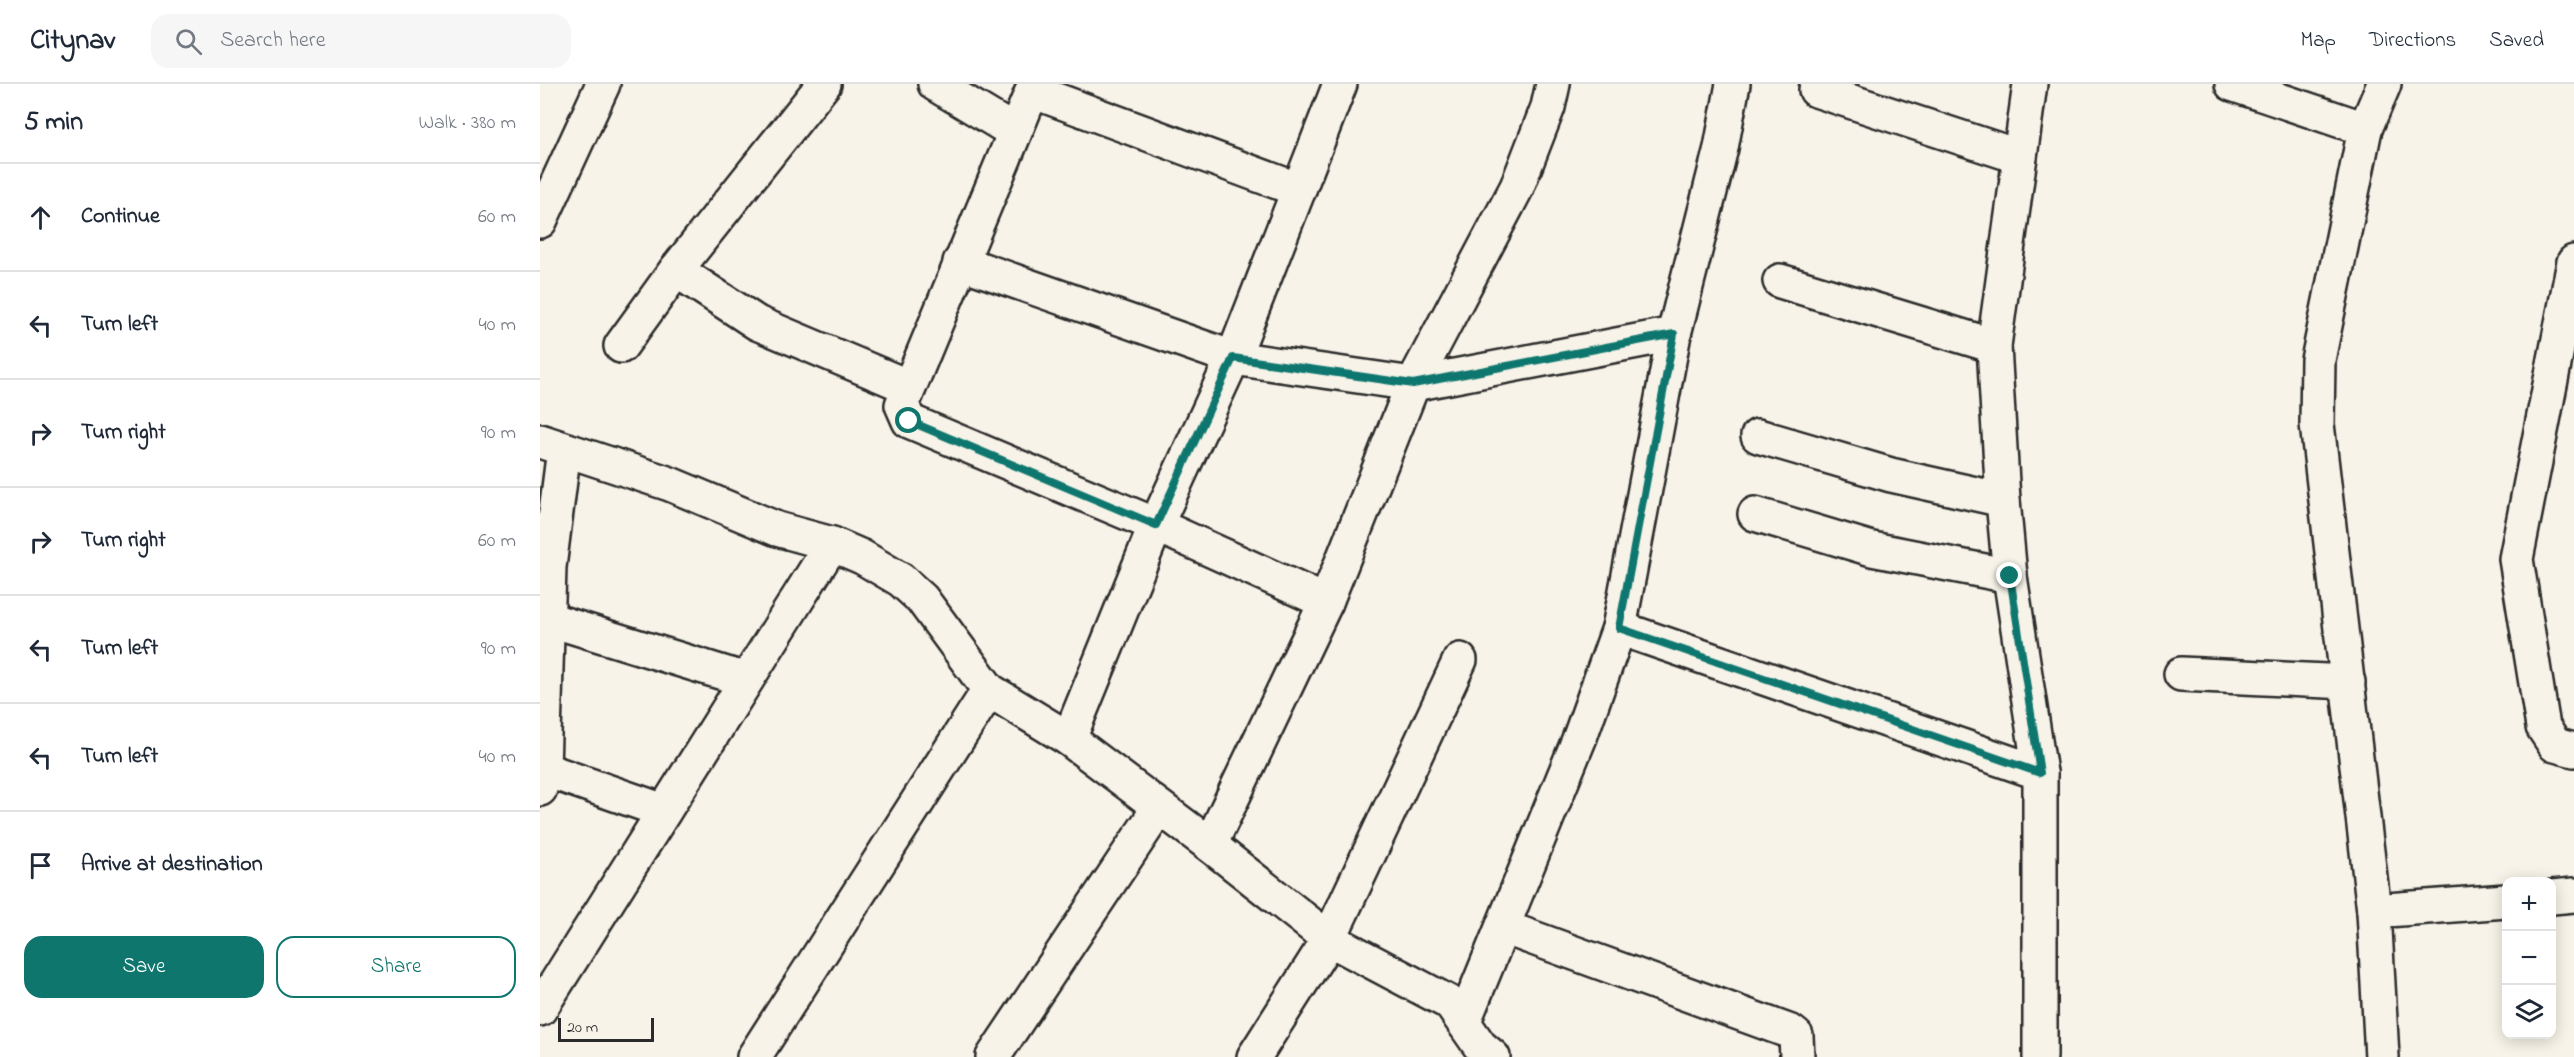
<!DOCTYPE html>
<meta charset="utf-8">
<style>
:root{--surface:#fff;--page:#f6f6f7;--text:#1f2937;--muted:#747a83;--line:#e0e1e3;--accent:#0f766e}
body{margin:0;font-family:"Indie Flower",sans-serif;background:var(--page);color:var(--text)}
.controls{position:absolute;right:18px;bottom:18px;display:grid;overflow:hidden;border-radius:12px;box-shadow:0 3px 15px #0003}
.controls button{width:54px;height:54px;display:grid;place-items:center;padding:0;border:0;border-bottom:2px solid var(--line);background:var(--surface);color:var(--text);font:30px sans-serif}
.scale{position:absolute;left:18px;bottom:15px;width:96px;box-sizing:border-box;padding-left:6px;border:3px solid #2b2b2b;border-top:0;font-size:16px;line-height:21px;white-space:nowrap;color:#2b2b2b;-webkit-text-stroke:4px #f7f3e8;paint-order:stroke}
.stop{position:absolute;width:18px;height:18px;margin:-14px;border:4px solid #0f766e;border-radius:50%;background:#fff}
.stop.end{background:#0f766e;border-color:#fff;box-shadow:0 2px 6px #0008}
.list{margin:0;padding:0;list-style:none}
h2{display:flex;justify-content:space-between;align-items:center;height:78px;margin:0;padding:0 24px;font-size:26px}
h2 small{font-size:20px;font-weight:400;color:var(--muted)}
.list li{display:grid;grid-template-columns:39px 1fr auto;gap:18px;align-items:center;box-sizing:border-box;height:108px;padding:0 24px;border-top:2px solid var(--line)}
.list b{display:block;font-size:22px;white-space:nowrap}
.list em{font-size:20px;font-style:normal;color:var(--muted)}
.actions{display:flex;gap:12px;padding:18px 24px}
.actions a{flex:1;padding:14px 0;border:2px solid var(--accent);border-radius:18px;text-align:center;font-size:21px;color:var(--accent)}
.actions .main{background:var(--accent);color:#fff}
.icon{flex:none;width:33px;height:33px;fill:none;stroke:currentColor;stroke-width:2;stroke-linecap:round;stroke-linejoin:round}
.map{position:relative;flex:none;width:2034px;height:973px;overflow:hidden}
header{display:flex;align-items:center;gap:36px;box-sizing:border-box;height:84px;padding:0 30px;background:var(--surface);border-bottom:2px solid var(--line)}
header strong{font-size:28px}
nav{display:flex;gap:33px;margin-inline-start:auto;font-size:21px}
.search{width:420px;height:54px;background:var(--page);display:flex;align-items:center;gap:15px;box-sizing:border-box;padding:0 21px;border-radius:18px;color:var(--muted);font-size:22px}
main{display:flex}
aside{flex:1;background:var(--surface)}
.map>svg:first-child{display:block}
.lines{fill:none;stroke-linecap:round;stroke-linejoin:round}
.street-casing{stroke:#2b2b2b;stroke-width:38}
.street{stroke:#f7f3e8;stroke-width:33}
.route{stroke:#0f766e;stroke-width:8}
</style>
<header>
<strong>Citynav</strong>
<div class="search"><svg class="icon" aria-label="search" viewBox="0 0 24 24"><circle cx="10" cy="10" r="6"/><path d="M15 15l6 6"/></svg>Search here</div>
<nav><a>Map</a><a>Directions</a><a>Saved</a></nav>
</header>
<main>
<aside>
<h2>5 min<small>Walk · 380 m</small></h2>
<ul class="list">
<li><svg class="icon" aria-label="ahead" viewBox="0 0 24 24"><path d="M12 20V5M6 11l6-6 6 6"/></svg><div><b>Continue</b></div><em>60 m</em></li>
<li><svg class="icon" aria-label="left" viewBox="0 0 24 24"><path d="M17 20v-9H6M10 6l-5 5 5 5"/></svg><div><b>Turn left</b></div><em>40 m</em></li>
<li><svg class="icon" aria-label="right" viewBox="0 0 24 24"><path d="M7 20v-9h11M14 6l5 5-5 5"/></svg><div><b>Turn right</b></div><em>90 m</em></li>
<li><svg class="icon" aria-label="right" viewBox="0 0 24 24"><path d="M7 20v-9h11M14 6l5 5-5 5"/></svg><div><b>Turn right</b></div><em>60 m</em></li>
<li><svg class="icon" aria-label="left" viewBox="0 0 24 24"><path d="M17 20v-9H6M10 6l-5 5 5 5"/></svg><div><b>Turn left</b></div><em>90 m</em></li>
<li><svg class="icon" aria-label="left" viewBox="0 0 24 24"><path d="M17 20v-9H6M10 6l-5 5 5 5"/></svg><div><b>Turn left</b></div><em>40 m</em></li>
<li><svg class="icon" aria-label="arrive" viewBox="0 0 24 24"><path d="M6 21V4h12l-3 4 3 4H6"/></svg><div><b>Arrive at destination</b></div></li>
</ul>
<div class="actions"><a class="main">Save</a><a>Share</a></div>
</aside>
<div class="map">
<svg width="2034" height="973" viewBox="0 0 2034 973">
<rect width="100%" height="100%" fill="#f7f3e8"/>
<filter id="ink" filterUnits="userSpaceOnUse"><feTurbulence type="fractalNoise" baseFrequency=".0167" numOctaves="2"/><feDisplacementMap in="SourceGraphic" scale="12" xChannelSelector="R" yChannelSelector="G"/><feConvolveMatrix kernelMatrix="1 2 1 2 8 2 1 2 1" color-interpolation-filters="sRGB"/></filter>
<g filter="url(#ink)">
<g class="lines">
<defs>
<g id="street">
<path d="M395 0 473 47"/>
<path d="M495 0 362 321 369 337 616 441 786 518"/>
<path d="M1490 0 1454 262 1463 416 1470 492 1500 689V973"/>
<path d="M1692 0 1825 45"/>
<path d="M1276 6 1480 73"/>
<path d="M492 7 759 106"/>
<path d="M0 137 63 0"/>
<path d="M420 178 693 274 873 300 1134 250"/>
<path d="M2034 178 1976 475 2003 643 2015 661 2034 666"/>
<path d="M136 186 217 239 369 303"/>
<path d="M1240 197 1454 262"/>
<path d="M81 262 136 186 284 0"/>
<path d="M1218 352 1351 391 1463 416"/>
<path d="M0 357 130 400 237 445 292 460 322 473 361 496 382 515 449 606 529 655 670 761 789 855 910 919 940 962 953 973"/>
<path d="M1215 430 1332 465 1470 492"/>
<path d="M8 535 206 596"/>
<path d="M1079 544 1500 689"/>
<path d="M1641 590 1808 598"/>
<path d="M529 655 616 441 693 274 800 0"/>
<path d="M3 685 124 727"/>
<path d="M0 705 3 685 9 483 24 365"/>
<path d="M670 761 786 518 873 300 977 103 1008 23 1013 0"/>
<path d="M2012 813 2034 811"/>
<path d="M1834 827 1966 817"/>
<path d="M963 843 1251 948 1256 952 1257 973"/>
<path d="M0 925 292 460"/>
<path d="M924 937 1040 653 1079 544 1134 250 1181 64 1193 0"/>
<path d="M214 973 449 606"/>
<path d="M453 973 619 724"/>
<path d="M714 973 789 855 920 576"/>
<path d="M1842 973 1834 827 1777 340 1778 276 1825 45 1844 0"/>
</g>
</defs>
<use href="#street" class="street-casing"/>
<use href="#street" class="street"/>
</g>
</g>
<g class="lines" filter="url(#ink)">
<path class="route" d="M369 337 616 441 693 274 873 300 1134 250 1079 544 1500 689 1470 492"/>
</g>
</svg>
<div class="controls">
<button>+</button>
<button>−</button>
<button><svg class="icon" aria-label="layers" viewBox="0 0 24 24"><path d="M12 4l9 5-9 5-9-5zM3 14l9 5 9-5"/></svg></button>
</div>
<div class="scale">20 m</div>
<div class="stop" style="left:369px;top:337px"></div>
<div class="stop end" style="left:1470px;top:492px"></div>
</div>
</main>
